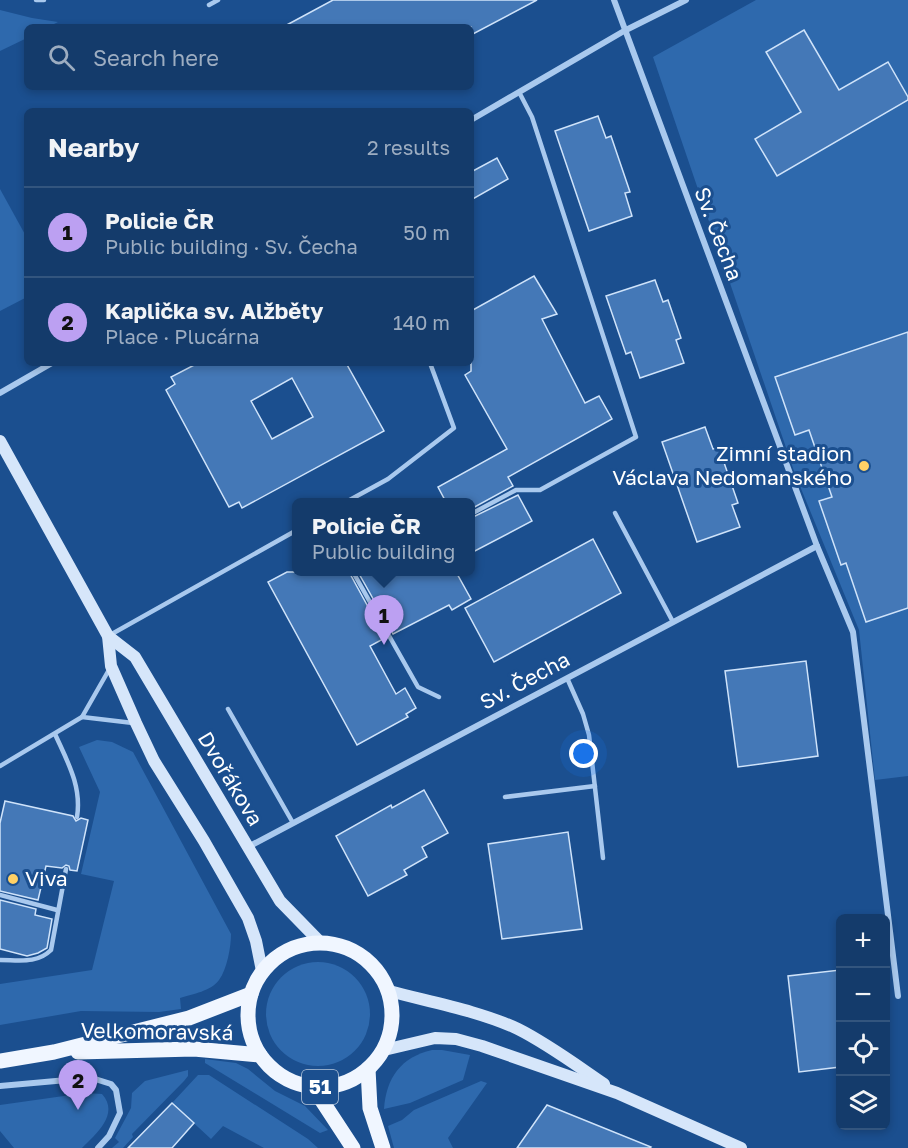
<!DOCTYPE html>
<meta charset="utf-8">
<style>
:root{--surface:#143b6b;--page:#214673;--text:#f1f3f6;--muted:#9dadc1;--line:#33557e;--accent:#bca0f2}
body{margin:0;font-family:"Golos Text",sans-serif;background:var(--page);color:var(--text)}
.controls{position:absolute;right:18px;bottom:18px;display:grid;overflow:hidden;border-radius:9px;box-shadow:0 3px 9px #0003}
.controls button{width:54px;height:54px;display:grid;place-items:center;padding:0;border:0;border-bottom:2px solid var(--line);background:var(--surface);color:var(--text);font:30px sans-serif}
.you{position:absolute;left:584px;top:754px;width:21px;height:21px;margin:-15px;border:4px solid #fff;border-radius:50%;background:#1a73e8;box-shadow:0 0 0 9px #1a73e833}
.badge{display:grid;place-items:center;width:39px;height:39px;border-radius:50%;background:var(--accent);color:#111;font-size:20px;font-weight:700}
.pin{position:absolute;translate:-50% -50px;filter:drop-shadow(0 2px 3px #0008)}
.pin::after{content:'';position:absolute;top:32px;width:21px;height:18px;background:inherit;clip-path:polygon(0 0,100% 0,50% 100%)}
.popup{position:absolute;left:292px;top:498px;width:183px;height:78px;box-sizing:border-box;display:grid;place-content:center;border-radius:9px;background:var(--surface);filter:drop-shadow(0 2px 4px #0005);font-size:20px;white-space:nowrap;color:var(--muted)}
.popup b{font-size:22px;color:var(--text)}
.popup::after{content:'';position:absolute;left:50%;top:100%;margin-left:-12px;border:12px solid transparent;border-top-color:var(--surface)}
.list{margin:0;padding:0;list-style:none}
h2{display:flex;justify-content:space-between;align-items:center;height:78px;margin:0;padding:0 24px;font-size:26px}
h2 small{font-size:20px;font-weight:400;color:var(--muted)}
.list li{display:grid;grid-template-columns:39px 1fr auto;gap:18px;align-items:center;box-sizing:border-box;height:90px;padding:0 24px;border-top:2px solid var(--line)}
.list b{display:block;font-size:22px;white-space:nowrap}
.list p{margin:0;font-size:20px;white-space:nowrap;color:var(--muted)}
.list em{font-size:20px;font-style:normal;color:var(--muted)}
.icon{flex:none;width:33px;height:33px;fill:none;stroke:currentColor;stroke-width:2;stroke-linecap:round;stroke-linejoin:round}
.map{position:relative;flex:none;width:908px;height:1148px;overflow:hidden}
.search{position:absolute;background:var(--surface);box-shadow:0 3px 9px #0003;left:24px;top:24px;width:450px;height:66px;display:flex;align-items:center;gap:15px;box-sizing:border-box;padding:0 21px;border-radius:9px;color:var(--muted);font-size:22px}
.panel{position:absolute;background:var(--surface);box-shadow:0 3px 9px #0003;left:24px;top:108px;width:450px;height:258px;border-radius:9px}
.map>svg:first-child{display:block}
.green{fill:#2e69ad}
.building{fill:#4478b7;stroke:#cfe3fa;stroke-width:1.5;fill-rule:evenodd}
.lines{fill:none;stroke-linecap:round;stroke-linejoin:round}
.lane{stroke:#a9c9ee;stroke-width:4.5}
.street{stroke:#a9c9ee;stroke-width:6}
.secondary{stroke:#d6e6fa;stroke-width:12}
.primary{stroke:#f0f6ff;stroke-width:15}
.poi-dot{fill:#ffd166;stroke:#1b4f8f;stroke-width:2}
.labels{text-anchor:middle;stroke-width:6;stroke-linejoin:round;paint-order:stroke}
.shield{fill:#1b4f8f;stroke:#bbcadd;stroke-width:1.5}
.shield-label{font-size:20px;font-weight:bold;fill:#fff}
.street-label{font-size:21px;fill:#fff;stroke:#1b4f8f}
.poi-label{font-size:21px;fill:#fff;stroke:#1b4f8f;text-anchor:end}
</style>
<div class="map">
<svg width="908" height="1148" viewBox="0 0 908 1148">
<rect width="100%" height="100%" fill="#1b4f8f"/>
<g class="green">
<path d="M756 0H908V776L875 780 859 630 795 474 653 57Z"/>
<path d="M0 10 32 18 58 22 48 27H27V38L0 51Z"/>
<path d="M0 189 27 238V297L0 311Z"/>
<path d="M97 740 112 742 133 752 231 934C231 947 227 969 219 980 211 991 193 994 180 998L181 1009 159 1012 81 1011 0 1025V984L92 970 114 881 81 874 100 792 79 747Z"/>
<circle cx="318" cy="1014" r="52"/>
<path d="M432 1050H442L470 1055 463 1080 410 1103 384 1109C386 1078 401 1057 432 1050Z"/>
<path d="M205 1059 236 1063 248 1069 275 1091 305 1106 328 1130 320 1133 205 1063Z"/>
<path d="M188 1070V1076L184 1081 132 1134 133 1137 123 1148H112L119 1142 115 1138 131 1108 132 1093 145 1081Z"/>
<path d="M198 1075H209L308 1139 318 1148H264L223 1126 211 1139 172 1103Z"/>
<path d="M481 1081 487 1083 448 1138 453 1148H394L388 1126 402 1120 414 1110Z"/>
<path d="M85 1093 102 1094C120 1114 96 1134 82 1148H14L0 1131V1105Z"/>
</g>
<g class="building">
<path d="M333 0H537L471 35V27H283Z"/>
<path d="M804 30 839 90 888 62 908 97V100L777 176 755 139 801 112 766 52Z"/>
<path d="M598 116 606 138 611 136 630 192 625 193 632 216 589 231 555 131Z"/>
<path d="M497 158 508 179 471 200V172Z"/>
<path d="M534 276 557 314 542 319 585 403 599 396 612 419 508 477 513 486 471 509V502H446L438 487 507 449 465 375 471 371V311Z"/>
<path d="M655 280 663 302 668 300 681 338 676 340 684 363 640 378 631 352 626 354 606 296Z"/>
<path d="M908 332V608L866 622 846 563 841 565 819 501 832 497 809 430 795 435 775 377Z"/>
<path d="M198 363H346L384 431 242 508 239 502 229 507 166 390 175 384 171 377ZM292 378 313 417 272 439 251 401Z"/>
<path d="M705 427 713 449 719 448 738 503 732 505 740 527 697 542 662 442Z"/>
<path d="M518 495 532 521 471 553V518Z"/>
<path d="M593 539 621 593 494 662 465 608Z"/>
<path d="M287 572H349L385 638 370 646 396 694 405 688 416 708 406 714 408 717 357 745 268 582Z"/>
<path d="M358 572H456L471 599 452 610 449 605 393 634Z"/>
<path d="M806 661 818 756 738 767 725 671Z"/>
<path d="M424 790 448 833 422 847 427 857 404 870 407 875 368 896 336 836 391 805 392 808Z"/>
<path d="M5 801 73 816 76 821 81 818 88 820 77 871 70 870 69 866 66 865 62 868 46 866 38 900 0 891V823Z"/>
<path d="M568 832 582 929 502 939 488 844Z"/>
<path d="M0 900 36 909 35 915 52 919 47 948 38 953 27 956 0 949Z"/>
<path d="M840 970V1067L799 1072 788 976Z"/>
<path d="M172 1103 194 1123 172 1148H128Z"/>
<path d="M547 1105 651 1147 650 1148H517Z"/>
</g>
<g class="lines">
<g class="lane">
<path d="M36 0H44"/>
<path d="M209 5 218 0"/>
<path d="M346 502 388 479 454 428 430 363"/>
<path d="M615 513 673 622"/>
<path d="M471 514 516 490H540L636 437 532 117 519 92"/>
<path d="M353 572 418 687 439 697"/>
<path d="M110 635 297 530"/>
<path d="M567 678 583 714 589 735 603 858"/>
<path d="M228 709 293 823"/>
<path d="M82 717 133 723"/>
<path d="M55 734C67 761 82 786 77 817"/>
<path d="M0 766 82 717 110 668"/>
<path d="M505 797 595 786"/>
<path d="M0 895 57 910"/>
<path d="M0 960C19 960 37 964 51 950L66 869"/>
</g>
<g class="street">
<path d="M614 0 817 546 853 632 898 996"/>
<path d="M471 120 624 31 686 0"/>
<path d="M0 393 52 363"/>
<path d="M248 847 817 546"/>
<path d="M0 1086 78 1079H95L111 1084 116 1090 120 1113 109 1136 98 1148"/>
</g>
<g class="secondary">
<path d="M0 441 108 636 111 666 136 723 154 761 204 841 248 918 256 941 262 971"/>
<path d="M108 636 135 657 280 901 320 942"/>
<path d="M389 991C430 1002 480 1011 518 1029 548 1044 576 1065 604 1084"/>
<path d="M384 1050 435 1038 456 1039 482 1046 617 1093 741 1148"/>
</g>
<g class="primary">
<circle cx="320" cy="1015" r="72"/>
<path d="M78 1052 194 1049 260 1055"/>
<path d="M0 1061 54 1052 189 1018 251 994"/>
<path d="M368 1069 370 1108 383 1148"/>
<path d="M313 1087 353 1148"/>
</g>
</g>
<g class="poi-dot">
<circle cx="864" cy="466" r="6"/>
<circle cx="13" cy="879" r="6"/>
</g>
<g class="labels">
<rect class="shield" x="302" y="1070" width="36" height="34" rx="4.5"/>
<g class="shield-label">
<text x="320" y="1094">51</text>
</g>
<g class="street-label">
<text transform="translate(718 234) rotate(69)" y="7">Sv. Čecha</text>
<text transform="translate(525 681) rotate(-28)" y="7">Sv. Čecha</text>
<text transform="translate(230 779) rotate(59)" y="7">Dvořákova</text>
<text transform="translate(157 1032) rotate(1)" y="7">Velkomoravská</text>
</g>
<g class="poi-label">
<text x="852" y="461">Zimní stadion<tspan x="852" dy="24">Václava Nedomanského</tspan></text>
<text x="25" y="886" text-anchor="start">Viva</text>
</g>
</g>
</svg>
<div class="controls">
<button>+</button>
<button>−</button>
<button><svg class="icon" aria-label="locate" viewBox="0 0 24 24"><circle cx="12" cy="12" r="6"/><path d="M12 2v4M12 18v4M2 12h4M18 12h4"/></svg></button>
<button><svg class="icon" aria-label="layers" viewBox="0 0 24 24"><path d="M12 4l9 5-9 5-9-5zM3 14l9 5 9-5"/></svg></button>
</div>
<div class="you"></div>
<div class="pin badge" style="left:384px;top:645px">1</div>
<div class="popup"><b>Policie ČR</b>Public building</div>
<div class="pin badge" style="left:78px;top:1110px">2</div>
<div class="search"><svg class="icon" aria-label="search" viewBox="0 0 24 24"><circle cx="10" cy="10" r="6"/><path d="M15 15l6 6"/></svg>Search here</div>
<section class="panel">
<h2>Nearby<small>2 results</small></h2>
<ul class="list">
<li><span class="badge">1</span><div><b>Policie ČR</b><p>Public building · Sv. Čecha</p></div><em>50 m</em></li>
<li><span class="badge">2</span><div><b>Kaplička sv. Alžběty</b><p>Place · Plucárna</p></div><em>140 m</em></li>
</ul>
</section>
</div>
